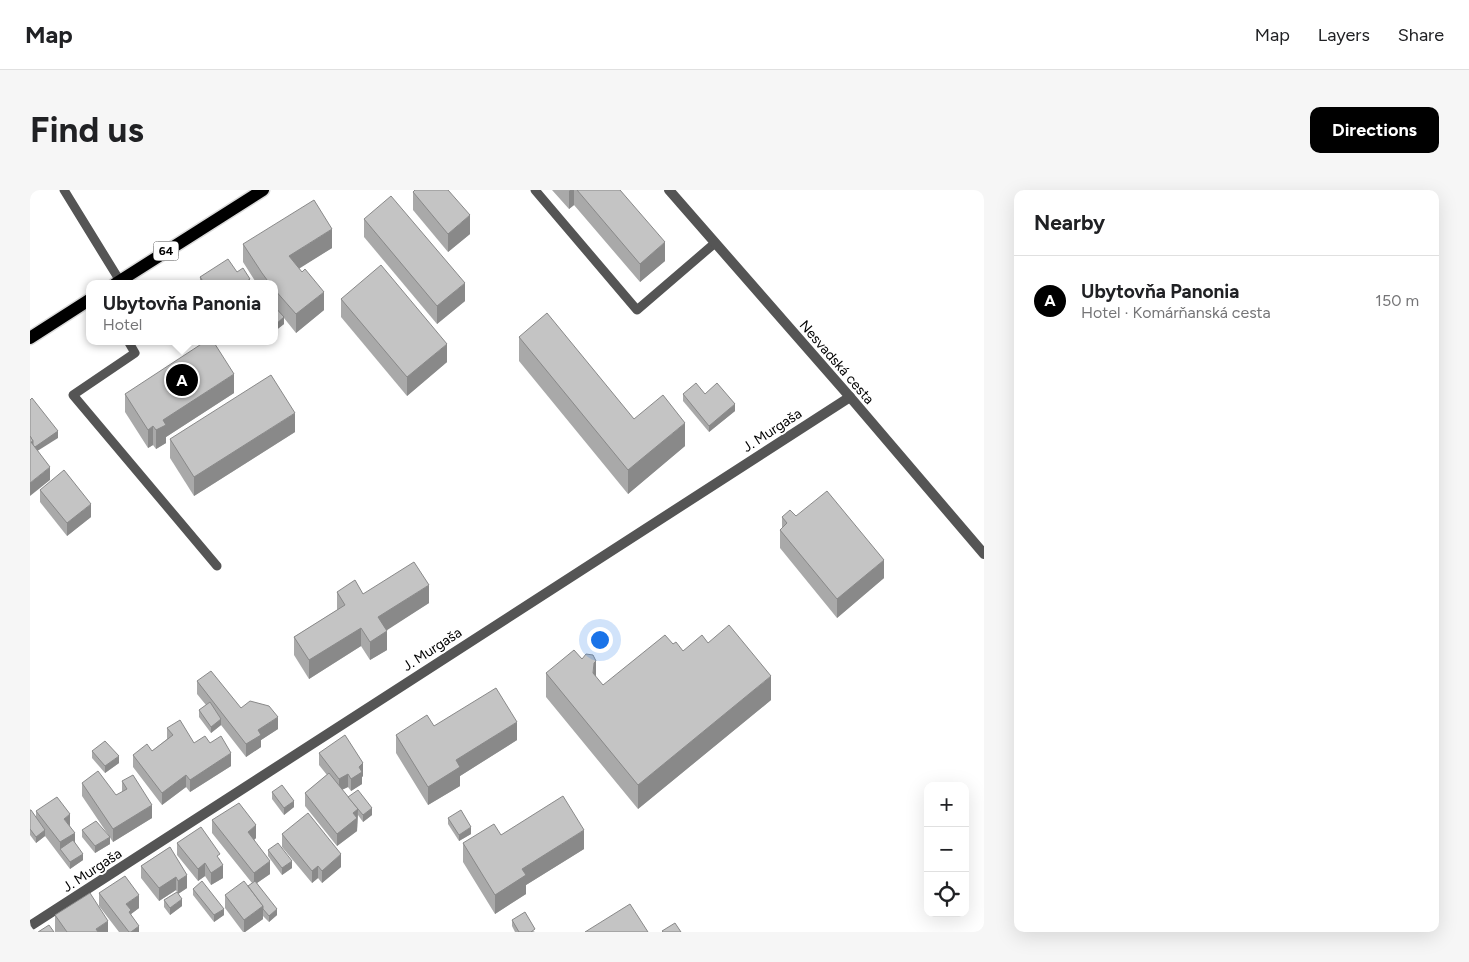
<!DOCTYPE html>
<meta charset="utf-8">
<style>
:root{--surface:#fff;--page:#f6f6f6;--text:#202124;--muted:#757577;--line:#e0e0e0;--accent:#000}
body{margin:0;font-family:Figtree,sans-serif;background:var(--page);color:var(--text)}
.controls{position:absolute;right:15px;bottom:15px;display:grid;overflow:hidden;border-radius:10px;box-shadow:0 5px 20px #0002}
.controls button{width:45px;height:45px;display:grid;place-items:center;padding:0;border:0;border-bottom:1px solid var(--line);background:var(--surface);color:var(--text);font:25px sans-serif}
.you{position:absolute;left:569px;top:449px;width:18px;height:18px;margin:-12px;border:4px solid #fff;border-radius:50%;background:#1a73e8;box-shadow:0 0 0 8px #1a73e833}
.badge{display:grid;place-items:center;width:32px;height:32px;border-radius:50%;background:var(--accent);color:#fff;font-size:16px;font-weight:700}
.pin{position:absolute;translate:-50% -50%;border:2px solid #fff;box-shadow:0 1px 5px #0006}
.popup{position:absolute;left:56px;top:90px;width:192px;height:65px;box-sizing:border-box;display:grid;place-content:center;border-radius:10px;background:var(--surface);filter:drop-shadow(0 1px 4px #0005);font-size:16px;white-space:nowrap;color:var(--muted)}
.popup b{font-size:19px;color:var(--text)}
.popup::after{content:'';position:absolute;left:50%;top:100%;margin-left:-10px;border:10px solid transparent;border-top-color:var(--surface)}
.list{margin:0;padding:0;list-style:none}
h2{display:flex;justify-content:space-between;align-items:center;height:65px;margin:0;padding:0 20px;font-size:21px}
h2 small{font-size:16px;font-weight:400;color:var(--muted)}
.list li{display:grid;grid-template-columns:32px 1fr auto;gap:15px;align-items:center;box-sizing:border-box;height:90px;padding:0 20px;border-top:1px solid var(--line)}
.list b{display:block;font-size:19px;white-space:nowrap}
.list p{margin:0;font-size:16px;white-space:nowrap;color:var(--muted)}
.list em{font-size:16px;font-style:normal;color:var(--muted)}
.icon{flex:none;width:28px;height:28px;fill:none;stroke:currentColor;stroke-width:2;stroke-linecap:round;stroke-linejoin:round}
.map{position:relative;flex:none;width:954px;height:742px;overflow:hidden;border-radius:10px}
header{display:flex;align-items:center;gap:30px;box-sizing:border-box;height:70px;padding:0 25px;background:var(--surface);border-bottom:1px solid var(--line)}
header strong{font-size:24px}
nav{display:flex;gap:28px;margin-inline-start:auto;font-size:18px}
.intro{display:flex;align-items:center;justify-content:space-between;box-sizing:border-box;height:120px;padding:0 30px}
h1{margin:0;font-size:35px}
.button{padding:12px 22px;border-radius:10px;background:var(--accent);color:#fff;font-size:18px;font-weight:700}
main{display:flex;gap:30px;padding:0 30px}
aside{flex:1;background:var(--surface);border-radius:10px;box-shadow:0 5px 20px #0002}
.map>svg:first-child{display:block}
.lines{fill:none;stroke-linecap:round;stroke-linejoin:round}
.primary-casing{stroke:#dbdbdb;stroke-width:15}
.service{stroke:#555;stroke-width:9}
.minor{stroke:#555;stroke-width:10}
.tertiary{stroke:#555;stroke-width:10}
.primary{stroke:#000;stroke-width:12}
.wall{fill:#a9a9a9}
.shaded-wall{fill:#898989}
.building{fill:#c4c4c4;stroke:#898989}
.labels{text-anchor:middle;stroke-width:4;stroke-linejoin:round;paint-order:stroke}
.shield{fill:#fff;stroke:#4c4c4c;stroke-width:1}
.shield-label{font-size:12px;font-weight:bold;fill:#000}
.street-label{font-size:14px;fill:#000;stroke:#fff}
</style>
<header>
<strong>Map</strong>
<nav><a>Map</a><a>Layers</a><a>Share</a></nav>
</header>
<div class="intro"><h1>Find us</h1><a class="button">Directions</a></div>
<main>
<div class="map">
<svg width="954" height="742" viewBox="0 0 954 742">
<rect width="100%" height="100%" fill="#fff"/>
<g class="lines">
<defs>
<g id="primary">
<path d="M85 94 233 0"/>
<path d="M0 148 59 110"/>
</g>
</defs>
<use href="#primary" class="primary-casing"/>
<g class="service">
<path d="M34 0 90 91"/>
<path d="M505 0 607 120 685 53"/>
<path d="M98 151 105 163 43 205 187 376"/>
</g>
<path class="minor" d="M0 736 820 207"/>
<path class="tertiary" d="M639 0 820 207 954 364"/>
<use href="#primary" class="primary"/>
</g>
<g class="wall">
<path d="M522 0H590L635 71 610 92 544 15 539 19Z"/>
<path d="M383 2 440 44 418 62 383 20Z"/>
<path d="M334 29 435 111 407 134 334 47Z"/>
<path d="M213 54 302 58 269 78 294 120 266 143 254 128V134L245 141 244 94H227L213 72Z"/>
<path d="M207 82 220 94H170V87Z"/>
<path d="M311 109 417 172 377 206 311 127Z"/>
<path d="M489 147 604 229 655 256 598 304 489 171Z"/>
<path d="M204 203 136 247V253L126 259 123 255 118 258 95 222V204Z"/>
<path d="M653 204H675L705 221 679 242 653 211Z"/>
<path d="M265 242 164 306 140 268V249Z"/>
<path d="M10 300 61 327 37 346 10 312Z"/>
<path d="M752 327 854 388 807 428 750 358V340L752 338Z"/>
<path d="M307 402 333 404 399 413 356 440 357 460 340 470 331 456 279 489 264 465V447L307 420Z"/>
<path d="M678 453 741 510 608 619 516 507V483L566 488 573 495 643 454 653 461Z"/>
<path d="M167 491 211 518 248 539 231 550V557L216 567 191 535 181 543 169 527V520L176 515 167 504Z"/>
<path d="M404 536 487 550 430 586V596L398 615 366 563V545Z"/>
<path d="M137 538 164 553H180L201 576 160 602 156 597 132 615 103 577V565L122 561 137 549Z"/>
<path d="M62 561 89 573 75 583 62 568Z"/>
<path d="M289 563 333 586 332 587V594L321 601 318 597 312 600 318 607 342 625 333 632 328 625 327 641 307 656 275 616V603L297 585 289 575Z"/>
<path d="M92 591 122 628 83 652 52 606V593L86 605 92 602Z"/>
<path d="M242 602 264 617 254 625 242 609Z"/>
<path d="M0 620 6 627V621L40 636 45 653 53 670 40 679 15 646 6 653 0 645Z"/>
<path d="M418 628 441 644 429 651 418 634Z"/>
<path d="M182 630 226 648 224 650 240 684 227 693 247 725 239 732 233 726V729L215 742H213L195 718V705L218 696 222 693 182 643Z"/>
<path d="M52 640 80 654 65 663 52 647Z"/>
<path d="M252 644 311 677 292 693 288 688 282 693 252 657Z"/>
<path d="M471 645 554 659 496 695V704L465 724 433 672V653Z"/>
<path d="M147 653 190 669 193 688 181 695 175 686 168 691 147 665Z"/>
<path d="M140 657 157 698 148 704 146 700 129 711 111 688V676Z"/>
<path d="M238 660 262 678 252 685 238 666Z"/>
<path d="M163 699 194 725 184 732 163 705Z"/>
<path d="M69 703 109 718 101 724 109 742H89L69 716Z"/>
<path d="M134 710 152 716 140 725 134 717Z"/>
<path d="M25 725 78 742H25Z"/>
<path d="M482 730 505 742H485L482 736Z"/>
</g>
<g class="shaded-wall">
<path d="M540 0H544V15L539 19V1Z"/>
<path d="M440 25V44L418 62V44Z"/>
<path d="M302 39V58L259 85V66Z"/>
<path d="M635 52V71L610 92V74Z"/>
<path d="M220 89V94H214V93Z"/>
<path d="M435 93V111L407 134V116Z"/>
<path d="M294 102V120L266 143V124Z"/>
<path d="M254 127V134L245 141V135Z"/>
<path d="M417 154V172L377 206V187Z"/>
<path d="M204 184V203L136 247V253L126 259V240L133 230Z"/>
<path d="M705 214V221L679 242V236Z"/>
<path d="M265 223V242L164 306V287Z"/>
<path d="M655 233V256L598 304V280Z"/>
<path d="M123 236V255L118 258V240Z"/>
<path d="M28 241V248L1 265V252Z"/>
<path d="M20 277V290L0 306V293Z"/>
<path d="M61 314V327L37 346V333Z"/>
<path d="M854 370V388L807 428V409Z"/>
<path d="M399 395V413L348 446V427Z"/>
<path d="M331 438V456L279 489V470Z"/>
<path d="M357 441V460L340 470V452Z"/>
<path d="M566 471V495L563 483 564 473Z"/>
<path d="M741 486V510L608 619V595Z"/>
<path d="M248 527V539L231 550V557L216 567V554L228 540Z"/>
<path d="M191 529V535L181 543V537Z"/>
<path d="M487 532V550L430 586V596L398 615V597L426 570Z"/>
<path d="M201 563V576L160 602V590Z"/>
<path d="M89 566V573L75 583V576Z"/>
<path d="M333 573V586L332 587V594L321 601V589L329 577Z"/>
<path d="M318 584V597L309 601V589Z"/>
<path d="M156 585V597L132 615V603Z"/>
<path d="M264 611V617L254 625V618Z"/>
<path d="M122 615V628L83 652V639Z"/>
<path d="M342 618V625L333 632V625Z"/>
<path d="M328 619 327 641 307 656V644L323 623Z"/>
<path d="M40 624V637L34 629Z"/>
<path d="M226 635V648L218 655V642Z"/>
<path d="M441 637V644L429 651V645Z"/>
<path d="M15 640V646L6 653V647Z"/>
<path d="M554 640V659L496 695V704L465 724V705L492 679Z"/>
<path d="M45 643V655L30 659V652Z"/>
<path d="M80 647V654L65 663V656Z"/>
<path d="M53 664V670L40 679V672Z"/>
<path d="M311 664V677L292 693V681Z"/>
<path d="M240 671V684L224 695V683Z"/>
<path d="M262 671V678L252 685V678Z"/>
<path d="M175 673V686L168 691V679Z"/>
<path d="M193 675V688L181 695V683Z"/>
<path d="M288 676V688L282 693V681Z"/>
<path d="M157 685V698L148 704V691Z"/>
<path d="M146 687V700L129 711V698Z"/>
<path d="M109 705V718L101 724V733L96 714Z"/>
<path d="M152 709V716L140 725V718Z"/>
<path d="M233 716V729L215 742H214V730Z"/>
<path d="M194 719V725L184 732V725Z"/>
<path d="M247 719V725L239 732V726Z"/>
<path d="M78 731V742H66V739Z"/>
<path d="M109 736V742H101Z"/>
</g>
<g class="building">
<path d="M385 0H418L440 25 418 44 383 2Z"/>
<path d="M547 0H590L635 52 610 74Z"/>
<path d="M361 6 435 93 407 116 334 29Z"/>
<path d="M284 10 302 39 259 66 272 82 275 79 294 102 266 124 244 99V94H240L232 83 213 54Z"/>
<path d="M198 69 207 82 213 78 220 89 214 93 215 94H175L170 87Z"/>
<path d="M351 75 417 154 377 187 311 109Z"/>
<path d="M244 116 254 127 245 135 244 134Z"/>
<path d="M517 123 604 229 633 205 655 233 598 280 489 147Z"/>
<path d="M176 151H183L204 184 133 230 136 235 126 240 123 236 118 240 95 204Z"/>
<path d="M241 185 265 223 164 287 140 249Z"/>
<path d="M666 193 675 204 687 193 705 214 679 236 653 204Z"/>
<path d="M2 208 28 241 5 257 3 255V251L0 246V210Z"/>
<path d="M0 246 3 251 1 252 20 277 0 293Z"/>
<path d="M34 280 61 314 37 333 10 300Z"/>
<path d="M797 301 854 370 807 409 750 340 757 333 752 327 760 320 766 326Z"/>
<path d="M384 372 399 395 348 427 357 441 340 452 331 438 279 470 264 447 315 415 307 402 325 390 333 404Z"/>
<path d="M699 435 741 486 608 595 516 483 544 460 552 469 556 464 563 465 566 471 564 473 563 483 573 495 635 445 643 454 646 452 653 461 672 445 678 453Z"/>
<path d="M181 481 211 518 220 511 239 516 248 527 228 540 231 545 216 554 167 491Z"/>
<path d="M466 498 487 532 426 570 430 577 398 597 366 545 397 525 404 536Z"/>
<path d="M180 512 191 529 181 537 169 520Z"/>
<path d="M150 530 164 553 175 546 180 553 191 546 201 563 160 590 156 585 132 603 103 565 117 554 122 561 143 545 137 538Z"/>
<path d="M315 545 333 573 329 577 332 582 321 589 318 584 309 589 289 563Z"/>
<path d="M75 551 89 566 75 576 62 561Z"/>
<path d="M68 581 86 605 97 599 92 591 103 585 122 615 83 639 52 593Z"/>
<path d="M299 583 328 619 323 623 327 628 307 644 275 603Z"/>
<path d="M252 595 264 611 254 618 242 602Z"/>
<path d="M328 600 342 618 333 625 318 607Z"/>
<path d="M533 606 554 640 492 679 496 685 465 705 433 653 464 634 471 645Z"/>
<path d="M27 607 40 624 34 629 45 643 30 652 6 621Z"/>
<path d="M209 613 226 635 218 642 240 671 224 683 182 630Z"/>
<path d="M0 620H1L15 640 6 647 0 639Z"/>
<path d="M431 620 441 637 429 645 418 628Z"/>
<path d="M278 623 311 664 292 681 288 676 282 681 252 644Z"/>
<path d="M66 631 80 647 65 656 52 640Z"/>
<path d="M171 637 190 664 187 666 193 675 181 683 175 673 168 679 147 653Z"/>
<path d="M43 650 53 664 40 672 30 659Z"/>
<path d="M248 653 262 671 252 678 238 660Z"/>
<path d="M140 657 157 685 148 691 146 687 129 698 111 676Z"/>
<path d="M95 686 109 705 96 714 101 720 99 722 109 736 101 742H99L69 703Z"/>
<path d="M172 691 194 719 184 725 163 699Z"/>
<path d="M214 691 233 716 214 730 195 705Z"/>
<path d="M225 691 247 719 239 726 233 719V716L218 696Z"/>
<path d="M147 702 152 709 140 718 134 710Z"/>
<path d="M60 703 78 731 66 739 68 742H37L25 725Z"/>
<path d="M600 714 618 742H555Z"/>
<path d="M495 722 505 739 501 742H489L482 730Z"/>
<path d="M645 733 651 742H633L632 741Z"/>
<path d="M19 735 24 742H8Z"/>
</g>
<g class="labels">
<rect class="shield" x="123.5" y="51.5" width="25" height="19" rx="4"/>
<g class="shield-label">
<text x="136" y="65">64</text>
</g>
<g class="street-label">
<text transform="translate(807 172) rotate(49)" y="5">Nesvadská cesta</text>
<text transform="translate(742 240) rotate(-33)" y="5">J. Murgaša</text>
<text transform="translate(402 459) rotate(-33)" y="5">J. Murgaša</text>
<text transform="translate(62 680) rotate(-33)" y="5">J. Murgaša</text>
</g>
</g>
</svg>
<div class="controls">
<button>+</button>
<button>−</button>
<button><svg class="icon" aria-label="locate" viewBox="0 0 24 24"><circle cx="12" cy="12" r="6"/><path d="M12 2v4M12 18v4M2 12h4M18 12h4"/></svg></button>
</div>
<div class="you"></div>
<div class="pin badge" style="left:152px;top:190px">A</div>
<div class="popup"><b>Ubytovňa Panonia</b>Hotel</div>
</div>
<aside>
<h2>Nearby<small></small></h2>
<ul class="list">
<li><span class="badge">A</span><div><b>Ubytovňa Panonia</b><p>Hotel · Komárňanská cesta</p></div><em>150 m</em></li>
</ul>
</aside>
</main>
